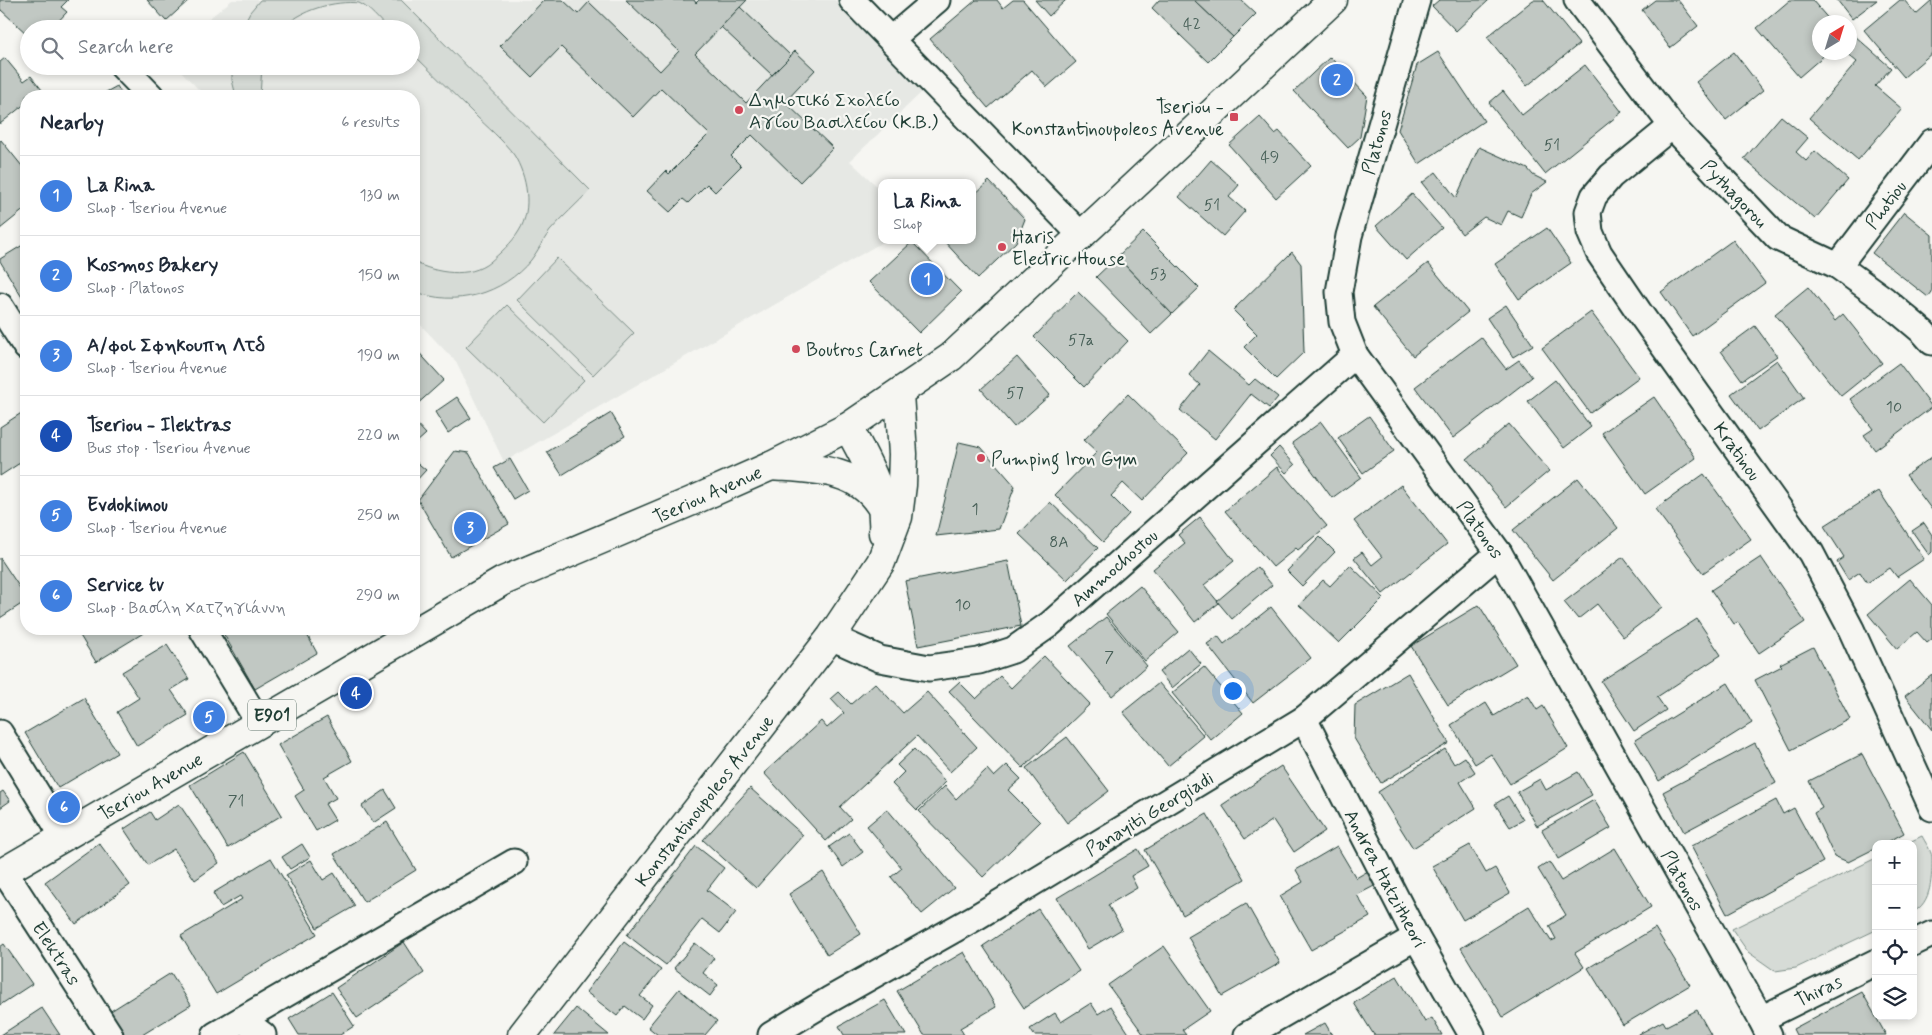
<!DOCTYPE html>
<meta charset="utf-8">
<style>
:root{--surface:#fff;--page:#f2f2f3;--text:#1f2937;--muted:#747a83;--line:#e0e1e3;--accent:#d1495b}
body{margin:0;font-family:Mynerve,sans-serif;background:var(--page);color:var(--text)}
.controls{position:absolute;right:15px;bottom:15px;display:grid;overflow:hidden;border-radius:10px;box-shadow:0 2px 8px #0003}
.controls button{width:45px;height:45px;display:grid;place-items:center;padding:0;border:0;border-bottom:1px solid var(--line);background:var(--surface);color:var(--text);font:25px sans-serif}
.compass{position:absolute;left:1812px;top:15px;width:45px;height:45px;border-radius:50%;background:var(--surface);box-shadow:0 2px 8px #0003;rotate:38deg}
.you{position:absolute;left:1232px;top:690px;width:18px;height:18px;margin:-12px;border:4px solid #fff;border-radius:50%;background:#1a73e8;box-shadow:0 0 0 8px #1a73e833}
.badge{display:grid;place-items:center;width:32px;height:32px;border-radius:50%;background:var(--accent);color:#fff;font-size:16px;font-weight:700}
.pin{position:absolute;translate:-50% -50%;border:2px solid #fff;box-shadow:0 1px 5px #0006}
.popup{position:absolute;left:878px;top:179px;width:98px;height:65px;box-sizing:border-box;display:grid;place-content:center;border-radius:10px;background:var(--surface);filter:drop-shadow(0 1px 4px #0005);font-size:16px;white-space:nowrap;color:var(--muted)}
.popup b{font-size:19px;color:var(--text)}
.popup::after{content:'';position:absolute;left:50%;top:100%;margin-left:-10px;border:10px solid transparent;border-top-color:var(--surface)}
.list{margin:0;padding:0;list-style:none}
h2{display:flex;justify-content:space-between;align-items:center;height:65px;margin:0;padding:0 20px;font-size:21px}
h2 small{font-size:16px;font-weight:400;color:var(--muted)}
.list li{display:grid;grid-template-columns:32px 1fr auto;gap:15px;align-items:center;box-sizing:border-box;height:80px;padding:0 20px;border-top:1px solid var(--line)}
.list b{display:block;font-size:19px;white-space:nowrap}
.list p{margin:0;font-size:16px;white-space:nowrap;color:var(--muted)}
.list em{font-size:16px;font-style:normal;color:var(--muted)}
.icon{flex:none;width:28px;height:28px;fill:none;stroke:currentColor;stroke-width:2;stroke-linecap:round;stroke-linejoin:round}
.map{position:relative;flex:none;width:1932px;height:1035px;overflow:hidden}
.search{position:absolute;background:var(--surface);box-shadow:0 2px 8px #0003;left:20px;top:20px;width:400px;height:55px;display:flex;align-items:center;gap:12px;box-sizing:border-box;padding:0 18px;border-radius:28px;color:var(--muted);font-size:19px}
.panel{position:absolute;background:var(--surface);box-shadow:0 2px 8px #0003;left:20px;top:90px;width:400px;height:545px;border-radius:20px}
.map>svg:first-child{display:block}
.built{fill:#e6e8e4}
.green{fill:#d6dbd6;stroke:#7a8c85}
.building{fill:#c1c8c3;stroke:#1f3d34}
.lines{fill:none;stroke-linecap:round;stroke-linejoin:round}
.minor-casing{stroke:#1f3d34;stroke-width:29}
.tertiary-casing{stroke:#1f3d34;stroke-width:31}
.primary-casing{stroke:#1f3d34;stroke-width:31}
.minor{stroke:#f6f6f2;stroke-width:25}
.tertiary{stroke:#f6f6f2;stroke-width:28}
.primary{stroke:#f6f6f2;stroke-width:28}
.poi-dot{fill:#d1495b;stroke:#f6f6f2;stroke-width:2}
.labels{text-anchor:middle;stroke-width:4.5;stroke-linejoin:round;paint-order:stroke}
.number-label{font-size:16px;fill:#486058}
.shield{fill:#f6f6f2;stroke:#60746d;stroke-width:1}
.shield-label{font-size:18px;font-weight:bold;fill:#1f3d34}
.poi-label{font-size:19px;fill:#1f3d34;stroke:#f6f6f2;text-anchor:start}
.street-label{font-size:19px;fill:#1f3d34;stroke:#f6f6f2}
</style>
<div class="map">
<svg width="1932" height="1035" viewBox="0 0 1932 1035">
<rect width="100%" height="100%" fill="#f6f6f2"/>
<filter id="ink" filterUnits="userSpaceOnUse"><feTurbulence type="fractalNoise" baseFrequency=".02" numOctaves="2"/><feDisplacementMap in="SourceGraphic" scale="10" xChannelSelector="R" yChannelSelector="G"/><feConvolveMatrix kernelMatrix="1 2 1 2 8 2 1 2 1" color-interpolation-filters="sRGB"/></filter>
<g filter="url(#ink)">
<path class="built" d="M232 0H835L924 90 850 161 882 191V240H886L504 462 456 362 414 318V96H205L176 66H411V29H196Z"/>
<g class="green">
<path d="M260 0H401L590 190C577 204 562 217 550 231 543 240 538 251 531 260 503 294 455 308 414 291V262C435 273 470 279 490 262 500 253 512 243 519 231 533 209 527 176 514 155 503 140 487 127 474 114 453 93 432 73 411 52V29H388C379 20 370 8 359 3 336 0 298 10 283 29H241L250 12Z"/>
<path d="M232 66H262L260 96H236L232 80Z"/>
<path d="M557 258 634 333 593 375 517 300Z"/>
<path d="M507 305 584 380 543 422 466 347Z"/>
<path d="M1922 836C1925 842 1931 850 1932 857 1932 876 1932 903 1913 912V844H1905Z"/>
<path d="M1876 858V930L1796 968 1775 971 1748 952 1732 929Z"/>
</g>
<g class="building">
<path d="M0 0H68L61 7 67 12 51 29H29V36L0 9Z"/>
<path d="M147 0H189L166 21Z"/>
<path d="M544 0H563L578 14 589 2 660 71 679 51 626 0H694L696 3 699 0H747L695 54 746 103 795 51 815 70 785 102 833 148 800 182 752 135 731 156 741 166 715 192 707 184 688 203 683 199 670 212 647 191 666 171 669 174 709 134 661 88 633 117 561 47 532 77 500 46Z"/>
<path d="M976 0H997L1003 8 1013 0H1023L1076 62 1047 87 1032 70 988 108 930 39Z"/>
<path d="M1035 0H1066L1049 16Z"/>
<path d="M1159 0H1194L1233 37 1208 62 1152 8Z"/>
<path d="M1194 0H1241L1256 14 1233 37Z"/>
<path d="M1439 0H1489L1456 31 1432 6Z"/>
<path d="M1533 0H1543L1579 44 1527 86 1487 37Z"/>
<path d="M1655 0H1678L1698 26 1670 48 1642 10Z"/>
<path d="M1790 0H1812L1831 22H1820V52H1828L1799 77 1757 28Z"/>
<path d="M1837 0H1877L1852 19Z"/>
<path d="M1900 0H1904L1916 14 1932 0V53L1904 77 1864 30Z"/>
<path d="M740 7 791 56 772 75 721 27Z"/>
<path d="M1854 35 1891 68 1875 86 1902 109 1858 160 1809 118 1857 62 1845 52H1850V40Z"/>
<path d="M1438 52 1484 121 1419 164 1398 130 1417 65Z"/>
<path d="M1734 52 1763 90 1726 120 1696 82Z"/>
<path d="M1330 57 1367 96 1360 137 1348 148 1294 91Z"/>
<path d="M5 58 24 81 31 76 42 90 35 96H26V103L0 124V62Z"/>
<path d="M1585 65 1622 112 1545 174 1489 103 1503 91 1522 115Z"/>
<path d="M117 86 123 96H99Z"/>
<path d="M1781 116 1808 138 1796 152 1806 161 1815 151 1848 180 1815 219 1744 159Z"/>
<path d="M1260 117 1275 134 1279 131 1311 166 1276 198 1229 145Z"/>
<path d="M1 140 26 171V208L0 229V141Z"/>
<path d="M1479 147 1528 169 1533 175 1547 182 1531 194 1521 217 1508 211 1501 225 1484 217 1462 234 1422 183 1436 172 1456 198Z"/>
<path d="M1211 160 1239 185 1229 197 1245 211 1223 236 1179 197Z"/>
<path d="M989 181 1025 219 1016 242 978 278 943 240H972V197Z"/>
<path d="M1412 194 1442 228 1406 260 1376 226Z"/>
<path d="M1904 212 1932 235V292L1928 297 1872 253Z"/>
<path d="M1547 228 1571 263 1519 299 1495 264Z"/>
<path d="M1143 232 1199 288 1172 314 1117 257Z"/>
<path d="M1733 240 1765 283 1692 336 1661 292Z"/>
<path d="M912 242 961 292 919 333 869 282Z"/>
<path d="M26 243V304L0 261V259Z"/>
<path d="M1292 252 1301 264 1304 352 1276 379 1244 347 1257 334 1233 310Z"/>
<path d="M1117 257 1172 314 1151 334 1096 277Z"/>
<path d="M1428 263 1468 312 1413 356 1373 307Z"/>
<path d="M1808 287 1835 321 1843 314 1882 363 1841 396 1775 314Z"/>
<path d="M1078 292 1128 341 1084 387 1034 337Z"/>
<path d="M1506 305 1533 345 1513 357 1487 318Z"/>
<path d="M1591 312 1639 377 1590 413 1542 348Z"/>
<path d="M1755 326 1777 356 1742 380 1721 351Z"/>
<path d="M1481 337 1506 369 1519 360 1532 377 1453 438 1415 387Z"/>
<path d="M414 347 444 380 414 407Z"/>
<path d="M1208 351 1249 385 1255 379 1278 397 1269 408 1251 394 1215 439 1180 410 1200 385 1189 375Z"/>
<path d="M1017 357 1050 395 1014 427 981 389Z"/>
<path d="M1777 360 1804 398 1758 431 1731 394Z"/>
<path d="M1899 363 1932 407 1875 450 1864 435 1873 429 1850 399Z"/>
<path d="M1555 380 1591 427 1564 448 1528 401Z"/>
<path d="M1128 394 1188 453 1142 501 1123 483 1111 496 1129 514 1103 542 1055 495 1097 452 1084 440Z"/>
<path d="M457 397 471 418 448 433 435 412Z"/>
<path d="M1654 397 1696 458 1645 494 1602 433Z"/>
<path d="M26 410V459L0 476V427Z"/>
<path d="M611 413 625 436 562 475 547 452Z"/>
<path d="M1369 416 1394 451 1363 473 1338 438Z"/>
<path d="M414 421 426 434 415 444 414 443Z"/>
<path d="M1321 422 1361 477 1332 498 1292 443Z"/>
<path d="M1509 424 1549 471 1506 507 1467 459Z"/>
<path d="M959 442 981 447 1015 486 999 529 936 536Z"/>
<path d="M1279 447 1295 465 1286 473 1270 456Z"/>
<path d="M455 451 469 453 509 524 451 557 418 500Z"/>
<path d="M1932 457V510L1906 475Z"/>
<path d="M510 459 528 490 513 499 494 468Z"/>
<path d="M414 460 426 470 414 483Z"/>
<path d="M1277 467 1327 526 1298 550 1296 548 1273 567 1225 511Z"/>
<path d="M1704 474 1751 539 1703 573 1655 509Z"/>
<path d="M1578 478 1618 528 1553 580 1513 530Z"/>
<path d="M1401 485 1447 544 1383 594 1354 558 1362 552 1372 565 1382 557 1354 521Z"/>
<path d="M1879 491 1924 559 1897 577 1890 568 1867 583 1860 572 1848 580 1837 562 1844 557 1824 526Z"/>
<path d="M1050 502 1098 548 1067 580 1019 534Z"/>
<path d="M1200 517 1234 561 1204 585 1219 603 1195 622 1153 569 1185 543 1178 535Z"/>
<path d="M1924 523 1932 535V552L1929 555 1912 531Z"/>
<path d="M1320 537 1335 552 1302 586 1287 571Z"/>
<path d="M1623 557 1662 607 1623 637 1597 604 1578 619 1564 602Z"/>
<path d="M1761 557 1805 622 1759 653 1738 622 1734 624 1711 590Z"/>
<path d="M0 558 26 597V601L0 618Z"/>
<path d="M1008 561 1021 626 918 646 905 581Z"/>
<path d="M1350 565 1384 598 1339 643 1299 605 1323 580 1330 586Z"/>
<path d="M1257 567 1272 585 1232 619 1217 601Z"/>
<path d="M1910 579 1932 605V639L1927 643 1917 632 1897 649 1868 614Z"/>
<path d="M1140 586 1179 632 1145 661 1106 614Z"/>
<path d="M1479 605 1516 664 1448 705 1411 646Z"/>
<path d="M1271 607 1311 658 1253 703 1207 644 1218 636 1224 644Z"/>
<path d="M1106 617 1147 666 1112 696 1070 646Z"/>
<path d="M1697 619 1721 655 1657 697 1666 710 1634 731 1601 681Z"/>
<path d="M76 629H150L96 662Z"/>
<path d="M225 629H304L317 653 255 689 222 631Z"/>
<path d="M167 645 189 679 171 690 188 715 137 746 117 712 139 698 122 672Z"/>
<path d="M1813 647 1850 719 1791 750 1755 680 1782 666 1780 664Z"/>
<path d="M1188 648 1201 664 1172 688 1159 672Z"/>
<path d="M1044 656 1090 704 1023 768 949 691 959 682 976 699 1000 676 1011 688Z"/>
<path d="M1204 667 1243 713 1211 740 1172 693Z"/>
<path d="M1408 673 1449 743 1381 783 1354 738 1355 705Z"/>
<path d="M1932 675V730L1905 696Z"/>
<path d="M875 683 903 713 927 692 977 747 950 772 917 736 840 807 851 819 826 841 764 773 821 721 827 728 844 713 831 699 839 692 851 704Z"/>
<path d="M1159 683 1204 736 1168 766 1123 712Z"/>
<path d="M1728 683 1752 723 1659 781 1635 740Z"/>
<path d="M1528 695 1537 710 1543 706 1568 748 1510 784 1491 754 1475 764 1451 725 1486 703 1494 716Z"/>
<path d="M84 698 117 753 58 788 25 733Z"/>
<path d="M327 717 352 761 324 777 336 798 325 804 335 820 316 831 295 796 304 790 278 745Z"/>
<path d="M1067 737 1109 791 1067 823 1026 768Z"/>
<path d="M1755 743 1776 783 1684 832 1663 792Z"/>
<path d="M914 749 946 782 917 810 892 784 904 772 897 765Z"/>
<path d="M1445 749 1454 764 1465 757 1475 772 1460 782 1476 808 1413 848 1378 792Z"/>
<path d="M244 752 282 815 228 848 190 785Z"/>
<path d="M1862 754 1904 833 1884 844H1876V848L1848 862 1834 856 1814 813 1822 808 1809 781Z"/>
<path d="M1007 765 1021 779 1008 790 1040 822 983 877 919 811 945 786 956 799 987 769 994 777Z"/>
<path d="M1281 766 1325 831 1294 852 1273 820 1245 839 1222 805Z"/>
<path d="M1578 772 1592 795 1537 826 1517 792 1540 779 1546 790Z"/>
<path d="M750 788 803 835 756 888 703 840Z"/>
<path d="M385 790 396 808 373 823 362 806Z"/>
<path d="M3 791 10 801 0 808V793Z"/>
<path d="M1508 796 1523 820 1510 827 1495 804Z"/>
<path d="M1594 800 1611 828 1558 859 1542 830Z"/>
<path d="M1776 800 1783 814 1794 808 1823 862 1727 914 1691 846Z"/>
<path d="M179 804 219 863 195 880 174 849 148 865 124 829 150 812 155 820Z"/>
<path d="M887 809 954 888 922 914 891 877 902 868 867 826Z"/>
<path d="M1207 814 1245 879 1183 915 1145 850Z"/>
<path d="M387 822 416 870 364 902 334 854Z"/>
<path d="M849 833 863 852 843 867 829 847Z"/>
<path d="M99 843 130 885 76 924 45 882Z"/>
<path d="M302 844 310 857 290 869 282 857Z"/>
<path d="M1470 845 1486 873 1495 868 1510 893 1463 920 1432 866Z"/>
<path d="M696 846 724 868 707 890 736 912 720 933 702 919 666 965 627 935Z"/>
<path d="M1337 846 1356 878 1368 871 1376 885 1357 895 1370 917 1311 950 1280 896 1303 882 1296 870Z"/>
<path d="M1615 848 1651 907 1575 953 1584 967 1503 1017 1461 948 1529 906 1551 941 1556 939 1549 926 1566 915 1538 869 1549 862 1561 881Z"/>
<path d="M1138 849 1148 866 1131 876 1137 888 1108 905 1122 929 1088 949 1057 898Z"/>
<path d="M271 858 317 934 216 994 181 936 242 899 240 896 221 907 213 893Z"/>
<path d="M311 860 323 880 334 873 355 906 317 928 286 875Z"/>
<path d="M823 872 861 934 827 955 789 894Z"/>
<path d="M1246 903 1280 963 1222 996 1188 937Z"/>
<path d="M1038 909 1079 971 1024 1008 983 946Z"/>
<path d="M1655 928 1690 985 1623 1025 1588 968Z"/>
<path d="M404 942 424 973 357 1018 336 988Z"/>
<path d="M624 942 661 970 640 996 652 1005 642 1019 625 1006 617 1016 586 992Z"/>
<path d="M695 943 714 958 703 973 718 985 710 996 674 968Z"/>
<path d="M4 944 32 984 0 1005V947Z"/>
<path d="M1164 946 1210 1011 1182 1030 1186 1035H1144L1108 985Z"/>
<path d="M964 952 996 1007 960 1028 964 1035H924L897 991Z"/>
<path d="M171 973 191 1005 142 1035H120L106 1014Z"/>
<path d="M1397 976 1425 1022 1432 1018 1442 1035H1374L1354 1003Z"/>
<path d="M679 989 717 1021 705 1035H658L648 1027Z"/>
<path d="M332 992 354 1026 340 1035H299L289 1019Z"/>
<path d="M1862 992 1886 1035H1796L1793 1029Z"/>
<path d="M885 1000 906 1035H844L839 1026Z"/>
<path d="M1091 1003 1098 1014 1111 1006 1130 1035H1034L1030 1029 1055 1013 1061 1022Z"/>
<path d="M42 1008 60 1035H1Z"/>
<path d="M576 1008 609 1035H554Z"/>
<path d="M1697 1010 1711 1035H1637L1663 1021 1666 1026Z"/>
<path d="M1325 1023 1332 1035H1303Z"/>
</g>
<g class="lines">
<defs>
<g id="minor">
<path d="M852 0 1082 236"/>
<path d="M1417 0 1349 236 1339 292 1342 322 1355 355 1499 553 1761 1019 1769 1035"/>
<path d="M1577 0 1672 126 1778 238 1838 266 1885 300 1923 332 1932 342"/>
<path d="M891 39 937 0"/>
<path d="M122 66 151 96"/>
<path d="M1672 126 1611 176 1594 196 1588 212 1590 232 1599 253 1639 312 1811 553 1851 629 1932 808"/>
<path d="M1838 266 1932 142"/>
<path d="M0 306 26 347"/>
<path d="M202 629 259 723"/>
<path d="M831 637 880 659 929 668 979 661 1013 650 1050 624 1355 355"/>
<path d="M1304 719 1416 937 1472 1035"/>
<path d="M0 733 63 836"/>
<path d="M4 871 110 1035"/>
<path d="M1913 943 1932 934"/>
<path d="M1761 1019 1876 962"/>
<path d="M243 1020 263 1035"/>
<path d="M215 1035 514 862"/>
<path d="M771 1035 829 1000 978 916 1304 719 1499 553"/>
<path d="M1247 1035 1416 937"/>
</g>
<g id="tertiary">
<path d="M848 427C867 463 886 491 883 533"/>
<path d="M771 466C811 469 856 467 880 505"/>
<path d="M522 1035 831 637 881 562 898 517 902 485 903 454 899 394"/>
</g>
<path id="primary" d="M0 874 503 581 692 501 771 466 848 427 951 357 1333 0"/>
</defs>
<use href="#minor" class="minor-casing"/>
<use href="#tertiary" class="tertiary-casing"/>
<use href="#primary" class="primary-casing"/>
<use href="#minor" class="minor"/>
<use href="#tertiary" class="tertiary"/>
<use href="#primary" class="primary"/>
</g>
</g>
<g class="poi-dot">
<circle cx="739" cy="110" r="5"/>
<rect x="1229" y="112" width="10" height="10" rx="2.5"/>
<circle cx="1002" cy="247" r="5"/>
<circle cx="796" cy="349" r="5"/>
<circle cx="981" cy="458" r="5"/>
</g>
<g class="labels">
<g class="number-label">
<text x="1192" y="29">42</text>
<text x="1552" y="150">51</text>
<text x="1270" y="162">49</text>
<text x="1212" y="210">51</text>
<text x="1158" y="279">53</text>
<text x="1081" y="345">57a</text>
<text x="1015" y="398">57</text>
<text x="1894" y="412">10</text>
<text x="975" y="514">1</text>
<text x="1059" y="547">8A</text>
<text x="963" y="610">10</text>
<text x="1109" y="662">7</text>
<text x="236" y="806">71</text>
</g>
<rect class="shield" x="248" y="699.5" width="48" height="31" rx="4"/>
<g class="shield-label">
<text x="272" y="721">E901</text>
</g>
<g class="poi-label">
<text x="749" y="106">Δημοτικό Σχολείο<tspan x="749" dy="22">Αγίου Βασιλείου (Κ.Β.)</tspan></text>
<text x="1224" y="113" text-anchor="end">Tseriou -<tspan x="1224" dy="22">Konstantinoupoleos Avenue</tspan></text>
<text x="1012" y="243">Haris<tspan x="1012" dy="22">Electric House</tspan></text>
<text x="806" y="356">Boutros Carnet</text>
<text x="991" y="465">Pumping Iron Gym</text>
</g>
<g class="street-label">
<text transform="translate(1376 142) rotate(-74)" y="7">Platonos</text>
<text transform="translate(1735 193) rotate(46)" y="7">Pythagorou</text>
<text transform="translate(1885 204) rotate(-53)" y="7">Photiou</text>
<text transform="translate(1738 451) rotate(54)" y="7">Kratinou</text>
<text transform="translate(707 494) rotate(-24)" y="7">Tseriou Avenue</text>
<text transform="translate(1481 529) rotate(55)" y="7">Platonos</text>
<text transform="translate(1114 567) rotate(-41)" y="7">Ammochostou</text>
<text transform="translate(150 786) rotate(-30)" y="7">Tseriou Avenue</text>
<text transform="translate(704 800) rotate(-52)" y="7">Konstantinoupoleos Avenue</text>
<text transform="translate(1149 813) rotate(-31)" y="7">Panayiti Georgiadi</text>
<text transform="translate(1386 878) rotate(62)" y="7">Andrea Hatzitheori</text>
<text transform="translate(1683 880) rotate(61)" y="7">Platonos</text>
<text transform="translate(57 953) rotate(57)" y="7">Elektras</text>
<text transform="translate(1818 990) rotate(-26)" y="7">Thiras</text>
</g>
</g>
</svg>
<div class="controls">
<button>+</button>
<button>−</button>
<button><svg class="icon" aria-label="locate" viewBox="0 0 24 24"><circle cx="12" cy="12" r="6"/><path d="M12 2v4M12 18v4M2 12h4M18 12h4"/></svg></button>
<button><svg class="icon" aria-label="layers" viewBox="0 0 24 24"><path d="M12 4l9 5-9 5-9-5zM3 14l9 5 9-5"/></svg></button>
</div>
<svg class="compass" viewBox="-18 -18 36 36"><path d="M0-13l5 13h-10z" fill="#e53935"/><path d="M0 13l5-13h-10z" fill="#747a83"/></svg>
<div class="you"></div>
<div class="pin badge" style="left:927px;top:279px;background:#3f7fe0">1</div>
<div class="popup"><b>La Rina</b>Shop</div>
<div class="pin badge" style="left:1337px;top:80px;background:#3f7fe0">2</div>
<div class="pin badge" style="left:470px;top:528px;background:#3f7fe0">3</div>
<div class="pin badge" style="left:356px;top:693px;background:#1a4fb4">4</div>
<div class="pin badge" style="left:209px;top:717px;background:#3f7fe0">5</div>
<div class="pin badge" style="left:64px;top:807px;background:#3f7fe0">6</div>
<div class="search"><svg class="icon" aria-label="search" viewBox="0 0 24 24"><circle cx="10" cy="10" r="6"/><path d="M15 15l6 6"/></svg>Search here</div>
<section class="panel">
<h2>Nearby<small>6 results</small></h2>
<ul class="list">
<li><span class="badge" style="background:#3f7fe0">1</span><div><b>La Rina</b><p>Shop · Tseriou Avenue</p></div><em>130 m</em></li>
<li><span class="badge" style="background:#3f7fe0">2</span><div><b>Kosmos Bakery</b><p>Shop · Platonos</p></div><em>150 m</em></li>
<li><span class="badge" style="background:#3f7fe0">3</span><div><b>Α/φοι Σφηκουπη Λτδ</b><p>Shop · Tseriou Avenue</p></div><em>190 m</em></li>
<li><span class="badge" style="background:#1a4fb4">4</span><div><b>Tseriou - Ilektras</b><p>Bus stop · Tseriou Avenue</p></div><em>220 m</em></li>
<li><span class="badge" style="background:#3f7fe0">5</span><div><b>Evdokimou</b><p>Shop · Tseriou Avenue</p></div><em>250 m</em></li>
<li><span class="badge" style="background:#3f7fe0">6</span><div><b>Service tv</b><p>Shop · Βασίλη Χατζηγιάννη</p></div><em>290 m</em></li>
</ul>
</section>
</div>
